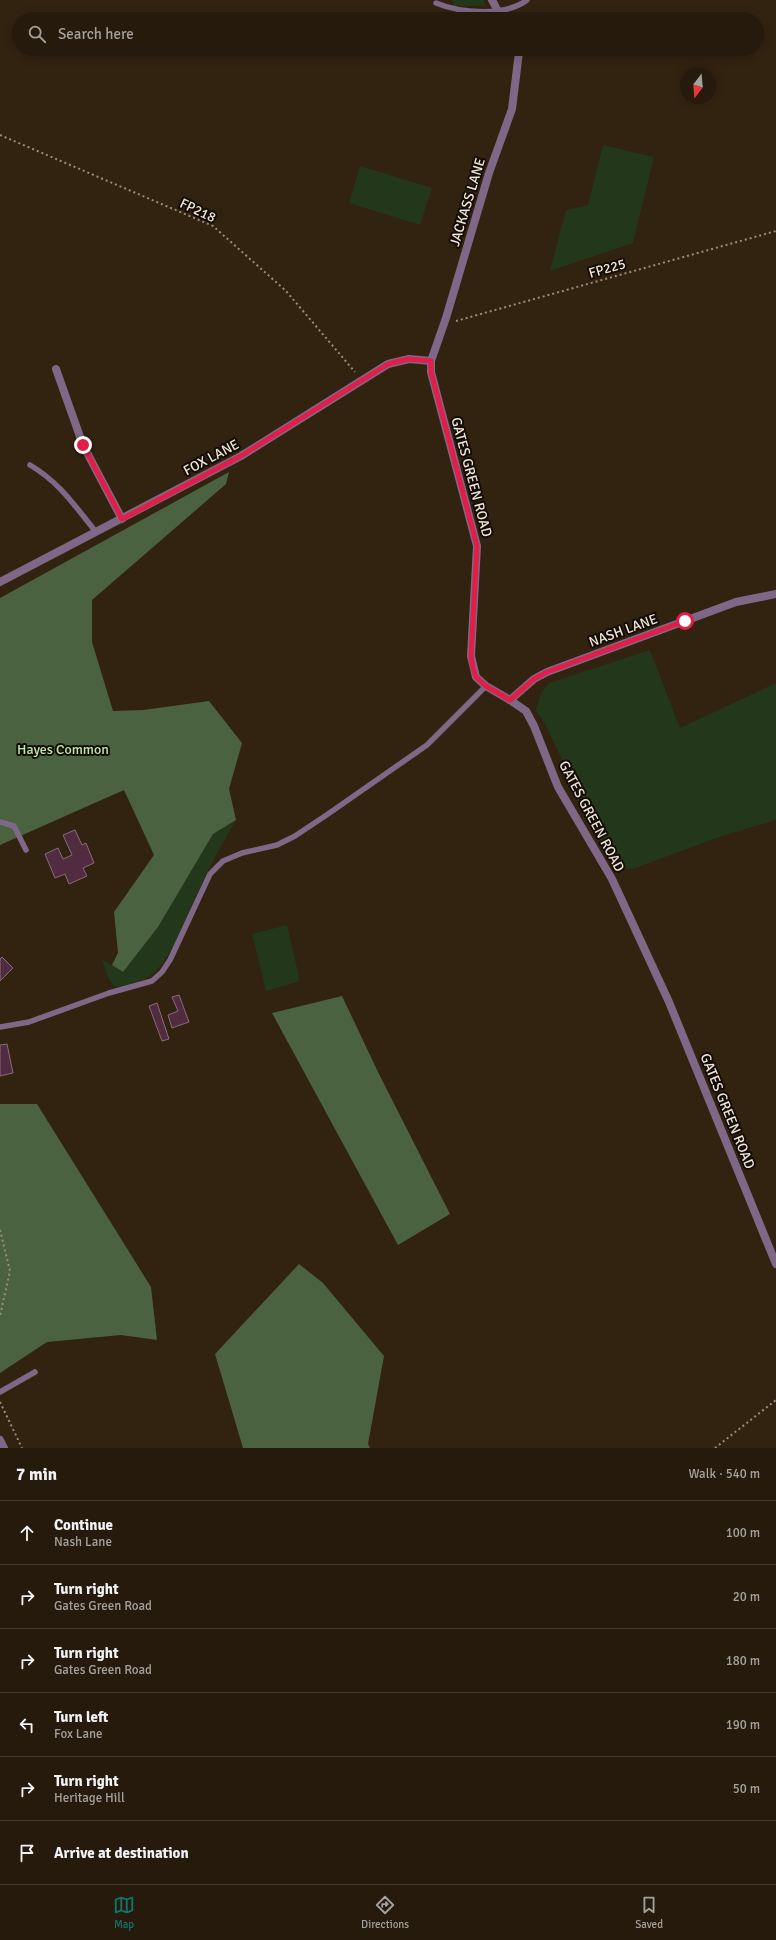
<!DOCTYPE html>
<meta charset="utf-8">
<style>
:root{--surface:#261a0c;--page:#2e2315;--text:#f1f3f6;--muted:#a4a19d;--line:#42382d;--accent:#0f766e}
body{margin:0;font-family:Signika,sans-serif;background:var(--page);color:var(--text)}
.compass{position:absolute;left:680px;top:68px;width:36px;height:36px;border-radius:50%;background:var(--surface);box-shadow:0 2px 10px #0003;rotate:196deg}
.stop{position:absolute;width:12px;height:12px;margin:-9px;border:3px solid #e11d48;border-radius:50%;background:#fff}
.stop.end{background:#e11d48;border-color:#fff;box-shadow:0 1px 4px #0008}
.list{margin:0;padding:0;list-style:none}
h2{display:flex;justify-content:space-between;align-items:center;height:52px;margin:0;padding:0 16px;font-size:17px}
h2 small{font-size:13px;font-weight:400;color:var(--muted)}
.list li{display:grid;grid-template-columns:26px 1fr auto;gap:12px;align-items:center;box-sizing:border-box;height:64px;padding:0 16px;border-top:1px solid var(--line)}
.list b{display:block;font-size:15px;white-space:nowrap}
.list p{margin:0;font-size:13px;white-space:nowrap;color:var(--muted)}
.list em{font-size:13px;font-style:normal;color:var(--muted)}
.icon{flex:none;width:22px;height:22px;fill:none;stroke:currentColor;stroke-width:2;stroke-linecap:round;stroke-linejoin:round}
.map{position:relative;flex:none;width:776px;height:1448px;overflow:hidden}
.search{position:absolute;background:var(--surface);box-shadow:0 2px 10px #0003;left:12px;right:12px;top:12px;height:44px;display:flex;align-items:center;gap:10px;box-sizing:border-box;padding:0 14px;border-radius:22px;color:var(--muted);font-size:15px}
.sheet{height:436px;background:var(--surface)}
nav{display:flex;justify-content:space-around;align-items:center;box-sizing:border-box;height:56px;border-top:1px solid var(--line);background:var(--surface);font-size:11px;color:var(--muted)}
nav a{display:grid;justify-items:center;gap:2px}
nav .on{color:var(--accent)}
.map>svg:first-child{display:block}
.green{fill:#23371a}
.forest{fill:#4a623f}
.building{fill:#512c41;stroke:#876c7a}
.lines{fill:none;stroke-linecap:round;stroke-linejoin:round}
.path{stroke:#9a8c7e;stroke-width:2;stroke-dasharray:2 3;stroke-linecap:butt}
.service{stroke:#7f6887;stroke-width:5.5}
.minor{stroke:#7f6887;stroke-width:8}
.tertiary{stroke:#7f6887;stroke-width:8}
.route{stroke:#e11d48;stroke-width:5}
.labels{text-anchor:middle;stroke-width:4;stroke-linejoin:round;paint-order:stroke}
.street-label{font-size:14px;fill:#f0e5da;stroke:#140d06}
.park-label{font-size:14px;fill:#bfe8ad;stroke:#140d06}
</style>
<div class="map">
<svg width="776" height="1448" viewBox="0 0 776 1448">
<rect width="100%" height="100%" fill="#322210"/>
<g class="green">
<path d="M452 0H483L486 6H454Z"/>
<path d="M603 145 654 157 633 243 550 271 566 210 588 205Z"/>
<path d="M360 166 432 188 420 225 349 203Z"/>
<path d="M650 650 680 728 776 683V820L719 837 633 869 614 868 546 726 536 710 542 691 549 683Z"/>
<path d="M236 820C225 840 213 859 204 879 190 909 178 950 154 973 147 980 125 986 115 987L109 980 102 959 123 972 158 927 213 834Z"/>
<path d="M287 925 300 981 266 991 252 934Z"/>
</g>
<g class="forest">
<path d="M229 472 226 484 92 600V642L113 711 143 710 209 701 242 743 229 789 236 820 213 834 158 927 123 972 112 965 118 953 114 912 154 855 124 790 0 845V598Z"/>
<path d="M342 996 378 1072 450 1214 398 1245 272 1013Z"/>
<path d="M0 1104H37L151 1287 157 1340 121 1335 47 1342 0 1373Z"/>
<path d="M299 1264 323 1283 384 1356 368 1444 370 1448H243L215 1354Z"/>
</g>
<g class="building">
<path d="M75 830 82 845 86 843 94 863 83 868 87 876 69 884 65 874 55 878 45 854 58 848 63 859 72 855 63 835Z"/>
<path d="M2 957 13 968 0 981V959Z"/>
<path d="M179 995 189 1022 172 1028 168 1015 178 1011 172 997Z"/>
<path d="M157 1003 169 1039 162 1041 149 1006Z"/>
<path d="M7 1044 13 1073 0 1076V1045Z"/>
</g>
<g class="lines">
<g class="path">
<path d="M0 135 213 226 286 291 355 372"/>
<path d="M456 321 776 231"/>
<path d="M0 1230 10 1271 0 1316"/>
<path d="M0 1402 22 1448"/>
<path d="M715 1448 776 1400"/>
</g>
<g class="service">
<path d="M436 3C460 13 505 17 527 0"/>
<path d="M30 465C59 482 75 506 96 532"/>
<path d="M0 822 14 826 26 850"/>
<path d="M0 1027 29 1022 109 993 152 981 162 972 170 960 210 874 223 861 242 853 277 845 295 836 328 814 427 745 486 686"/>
<path d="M0 1392 35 1372"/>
</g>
<g class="minor">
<path d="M56 369 83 445 122 519"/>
<path d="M0 582 241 456 388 364 409 359 431 361"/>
</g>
<g class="tertiary">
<path d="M492 0 502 19"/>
<path d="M518 49 519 52 512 109 489 173 446 318 431 361V372L477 546 471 656 476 677 486 686 510 700 526 711 534 726 558 787 612 879 669 1002 776 1264"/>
<path d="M510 700 534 679 547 672 736 602 776 594"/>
<path d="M0 1440 4 1448"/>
</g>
</g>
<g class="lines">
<path class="route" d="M83 445 122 519 241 456 388 364 408 359 431 361V372L477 546 471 656 473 668 476 677 486 686 510 700 534 679 547 672 685 621"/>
</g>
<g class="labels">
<g class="street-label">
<text transform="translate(467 202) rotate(-73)" y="5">JACKASS LANE</text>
<text transform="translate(198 210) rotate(25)" y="5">FP218</text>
<text transform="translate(607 268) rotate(-16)" y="5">FP225</text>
<text transform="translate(211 457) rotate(-28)" y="5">FOX LANE</text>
<text transform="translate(472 477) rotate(75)" y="5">GATES GREEN ROAD</text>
<text transform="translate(623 630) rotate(-20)" y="5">NASH LANE</text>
<text transform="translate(592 816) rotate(62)" y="5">GATES GREEN ROAD</text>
<text transform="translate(728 1111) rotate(68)" y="5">GATES GREEN ROAD</text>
</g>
<g class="park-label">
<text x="63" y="754">Hayes Common</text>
</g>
</g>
</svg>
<svg class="compass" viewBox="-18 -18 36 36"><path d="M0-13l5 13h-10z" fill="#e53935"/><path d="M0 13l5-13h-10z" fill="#a4a19d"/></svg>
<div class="stop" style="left:685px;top:621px"></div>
<div class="stop end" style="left:83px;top:445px"></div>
<div class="search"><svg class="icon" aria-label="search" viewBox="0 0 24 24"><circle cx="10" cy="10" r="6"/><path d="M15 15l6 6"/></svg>Search here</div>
</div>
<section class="sheet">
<h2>7 min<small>Walk · 540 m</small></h2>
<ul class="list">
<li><svg class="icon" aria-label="ahead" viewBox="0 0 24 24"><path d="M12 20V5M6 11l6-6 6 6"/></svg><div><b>Continue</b><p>Nash Lane</p></div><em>100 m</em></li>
<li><svg class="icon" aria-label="right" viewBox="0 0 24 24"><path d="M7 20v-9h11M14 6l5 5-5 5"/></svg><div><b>Turn right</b><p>Gates Green Road</p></div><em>20 m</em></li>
<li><svg class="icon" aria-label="right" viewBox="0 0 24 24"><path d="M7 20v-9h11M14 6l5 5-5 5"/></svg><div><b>Turn right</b><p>Gates Green Road</p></div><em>180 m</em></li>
<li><svg class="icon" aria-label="left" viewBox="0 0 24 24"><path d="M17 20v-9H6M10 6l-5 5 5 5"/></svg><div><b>Turn left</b><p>Fox Lane</p></div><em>190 m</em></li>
<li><svg class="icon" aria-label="right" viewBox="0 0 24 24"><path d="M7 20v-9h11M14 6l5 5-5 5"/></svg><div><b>Turn right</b><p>Heritage Hill</p></div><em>50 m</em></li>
<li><svg class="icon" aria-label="arrive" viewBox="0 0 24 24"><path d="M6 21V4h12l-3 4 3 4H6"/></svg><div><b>Arrive at destination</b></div></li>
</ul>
</section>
<nav>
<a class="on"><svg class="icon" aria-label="map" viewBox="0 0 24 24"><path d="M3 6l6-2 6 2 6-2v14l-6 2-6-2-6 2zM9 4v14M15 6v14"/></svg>Map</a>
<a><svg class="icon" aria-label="directions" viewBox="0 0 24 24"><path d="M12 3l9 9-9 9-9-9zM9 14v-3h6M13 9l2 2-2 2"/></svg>Directions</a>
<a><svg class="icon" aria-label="saved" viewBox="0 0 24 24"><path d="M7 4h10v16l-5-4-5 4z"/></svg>Saved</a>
</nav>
